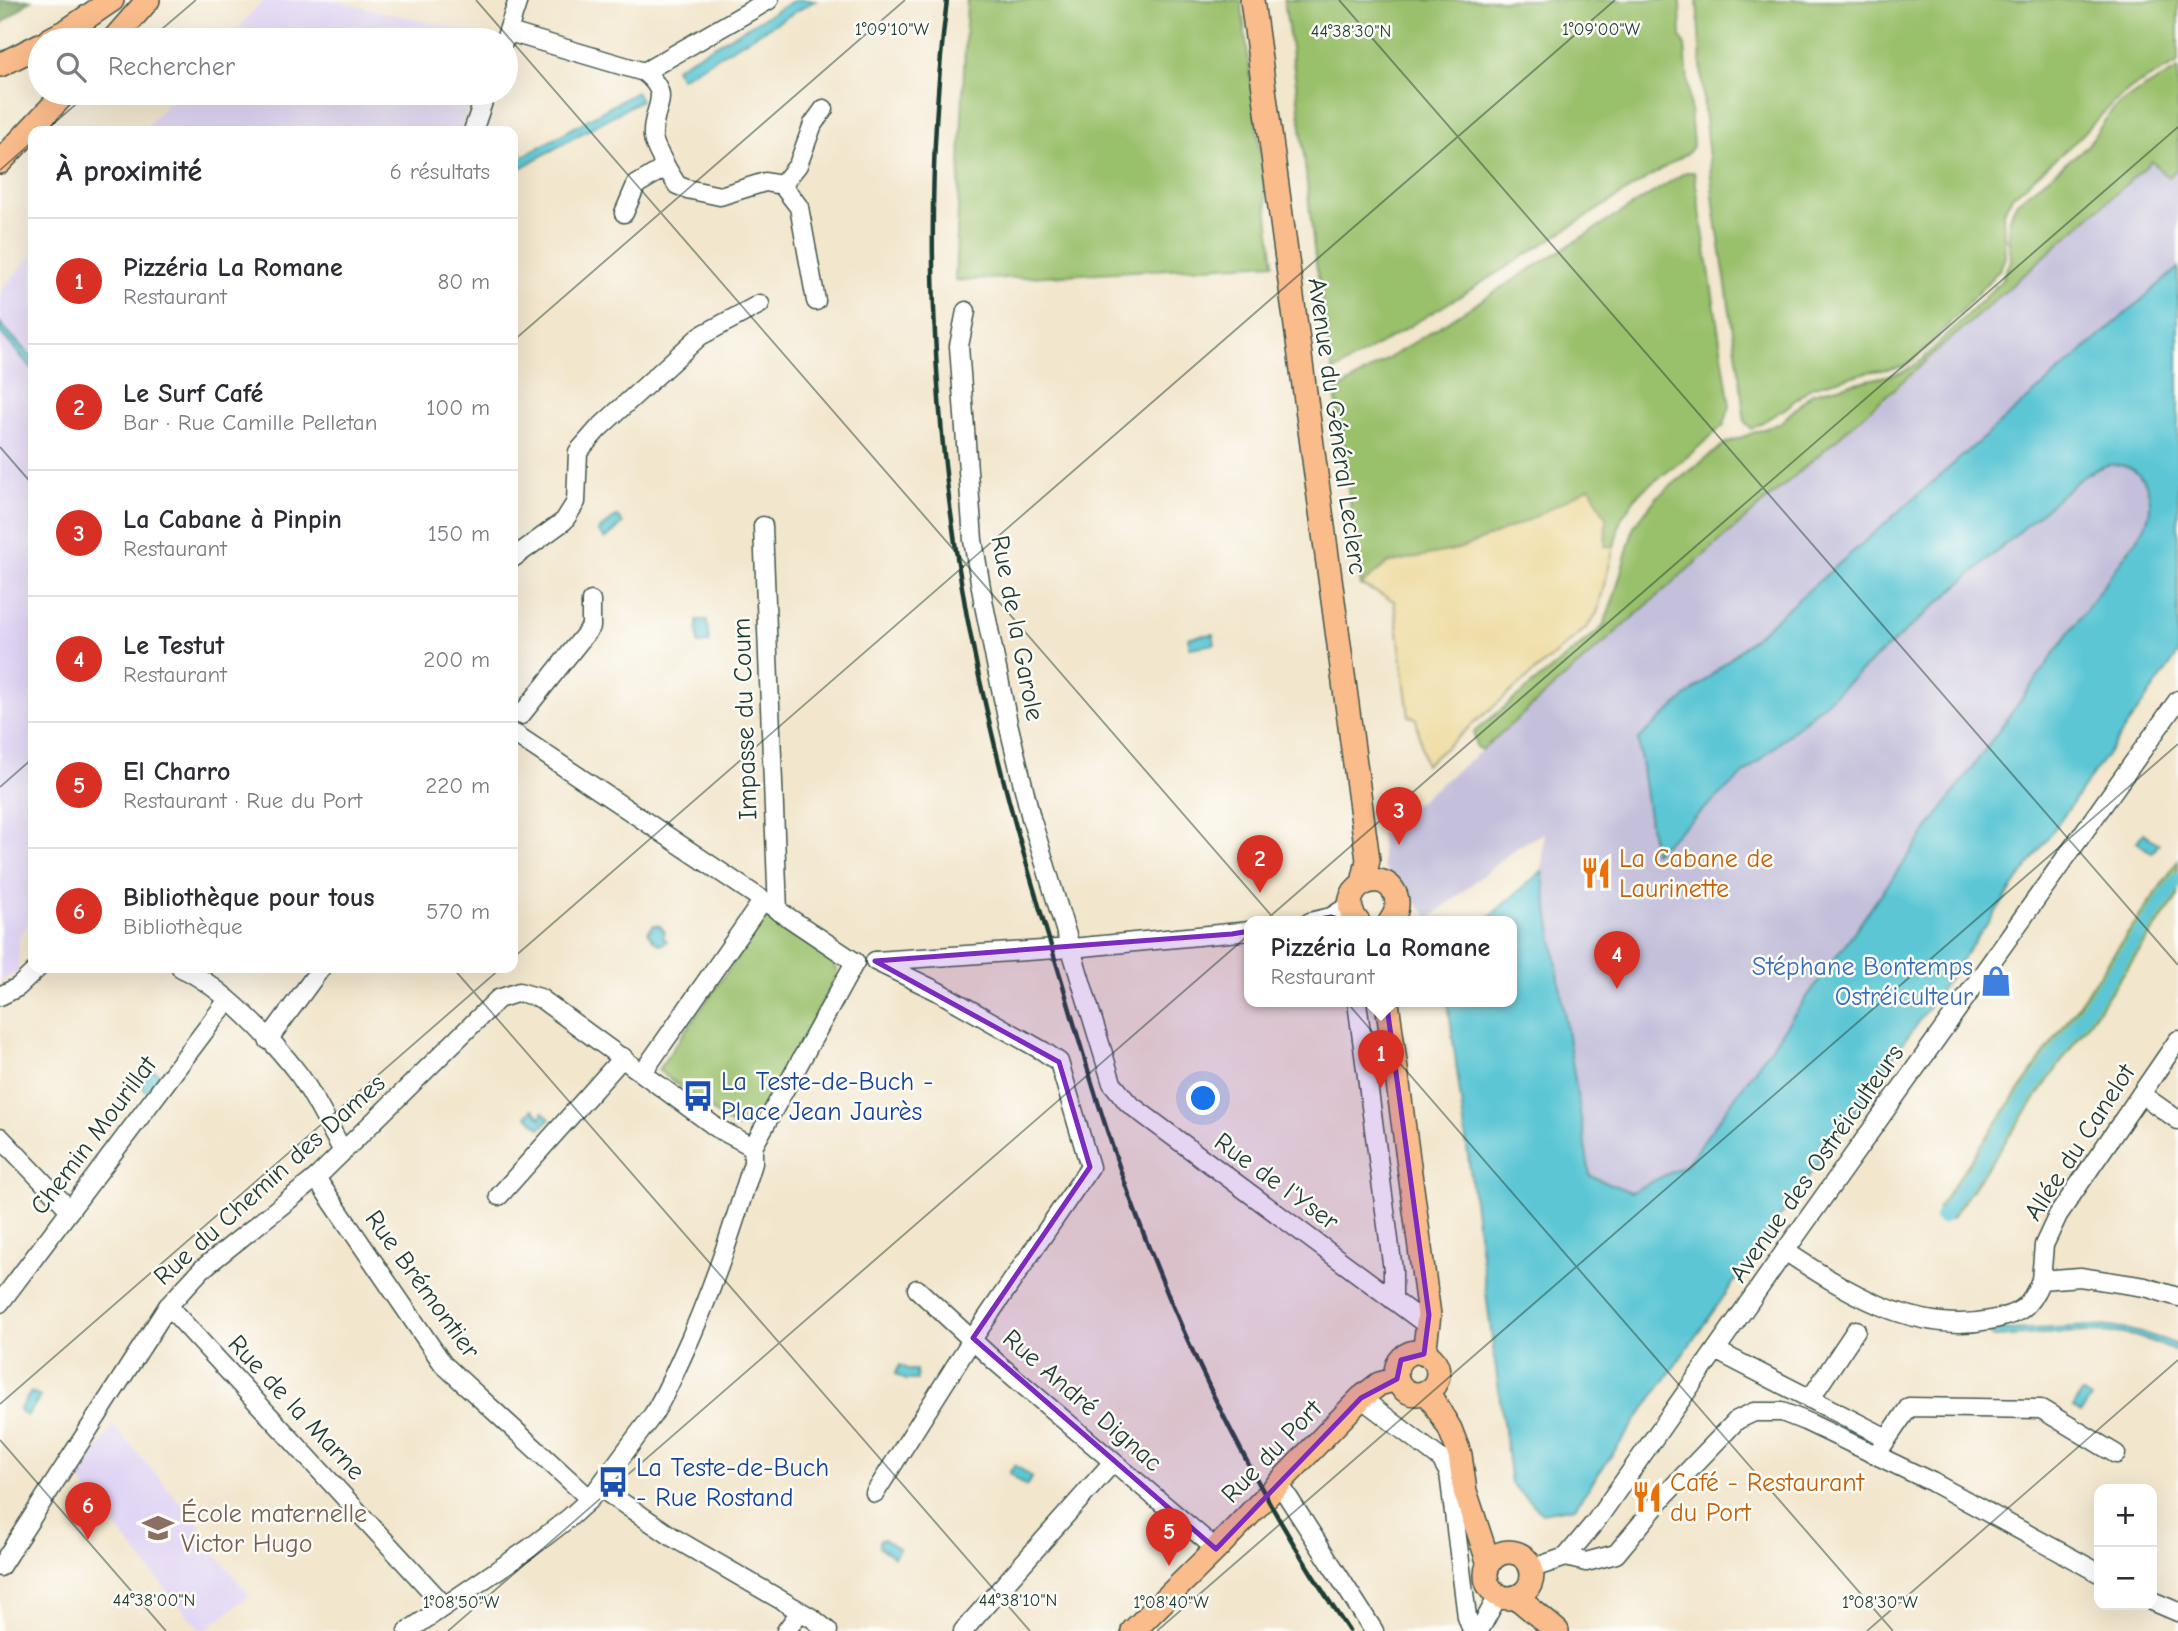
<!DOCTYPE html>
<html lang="fr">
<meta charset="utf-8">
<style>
:root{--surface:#fff;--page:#f7f7f7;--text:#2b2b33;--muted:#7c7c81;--line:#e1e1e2;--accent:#d93025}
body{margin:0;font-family:"Comic Neue",sans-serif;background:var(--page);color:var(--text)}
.controls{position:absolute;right:21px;bottom:21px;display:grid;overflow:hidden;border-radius:14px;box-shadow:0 7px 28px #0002}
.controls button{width:63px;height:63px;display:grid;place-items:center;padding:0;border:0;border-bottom:2px solid var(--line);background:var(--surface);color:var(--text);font:35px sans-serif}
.you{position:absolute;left:1204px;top:1099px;width:24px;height:24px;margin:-18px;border:5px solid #fff;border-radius:50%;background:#1a73e8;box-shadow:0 0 0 10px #1a73e833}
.badge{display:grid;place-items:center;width:46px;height:46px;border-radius:50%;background:var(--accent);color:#fff;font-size:23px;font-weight:700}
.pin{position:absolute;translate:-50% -58px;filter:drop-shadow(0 2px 4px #0008)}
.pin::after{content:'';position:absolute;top:37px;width:24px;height:21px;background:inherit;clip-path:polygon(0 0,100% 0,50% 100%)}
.popup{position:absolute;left:1244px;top:916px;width:273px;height:91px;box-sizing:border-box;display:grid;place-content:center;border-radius:14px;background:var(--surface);filter:drop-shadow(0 2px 5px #0005);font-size:23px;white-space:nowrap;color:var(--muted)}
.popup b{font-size:26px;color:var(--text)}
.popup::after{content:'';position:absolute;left:50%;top:100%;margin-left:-14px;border:14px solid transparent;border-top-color:var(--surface)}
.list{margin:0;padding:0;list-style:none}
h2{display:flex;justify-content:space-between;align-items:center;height:91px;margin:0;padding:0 28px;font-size:30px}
h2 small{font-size:23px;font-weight:400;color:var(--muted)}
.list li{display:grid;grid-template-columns:46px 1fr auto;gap:21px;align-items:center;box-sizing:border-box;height:126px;padding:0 28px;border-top:2px solid var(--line)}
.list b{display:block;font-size:26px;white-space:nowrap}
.list p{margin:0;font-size:23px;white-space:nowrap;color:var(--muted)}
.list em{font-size:23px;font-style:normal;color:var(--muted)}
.icon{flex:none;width:38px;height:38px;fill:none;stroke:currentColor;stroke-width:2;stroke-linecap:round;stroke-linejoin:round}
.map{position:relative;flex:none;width:2178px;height:1631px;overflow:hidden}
.search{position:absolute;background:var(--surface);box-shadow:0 7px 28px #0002;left:28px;top:28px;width:490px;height:77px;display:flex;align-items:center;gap:18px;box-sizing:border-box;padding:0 24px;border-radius:38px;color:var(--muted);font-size:26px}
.panel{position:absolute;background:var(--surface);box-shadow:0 7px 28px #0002;left:28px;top:126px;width:490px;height:847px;border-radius:14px}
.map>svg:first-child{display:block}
.built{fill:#e0d4f4}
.industrial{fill:#c4c0db}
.green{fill:#99c06b;stroke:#5c7e50;stroke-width:2}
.forest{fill:#7aa65f;stroke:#4c724a;stroke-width:2}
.sand{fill:#eeda9e;stroke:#868c69;stroke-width:2}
.water{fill:#5bc6d4;stroke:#3d8284;stroke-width:2}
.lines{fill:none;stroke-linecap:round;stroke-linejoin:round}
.canal{stroke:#5bc6d4;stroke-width:14}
.minor-casing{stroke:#3f564b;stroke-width:21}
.major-casing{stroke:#3f564b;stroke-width:26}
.minor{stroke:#fff;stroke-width:18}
.major{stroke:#fabc8b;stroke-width:23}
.rail{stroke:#1f3d34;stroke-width:4.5}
.marked{fill:#7b2cbf;fill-opacity:0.2;stroke:#7b2cbf;stroke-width:5;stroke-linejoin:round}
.ticks{fill:none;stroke:#1f3d34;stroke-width:2;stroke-opacity:0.45}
.labels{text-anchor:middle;stroke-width:5;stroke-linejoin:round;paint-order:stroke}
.street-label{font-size:26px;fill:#1f3d34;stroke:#fdfcf7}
.food-label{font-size:26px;fill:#c56008;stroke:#fdfcf7;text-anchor:start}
.shop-label{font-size:26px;fill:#366cbe;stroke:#fdfcf7;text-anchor:end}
.transit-label{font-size:26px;fill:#164399;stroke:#fdfcf7;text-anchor:start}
.education-label{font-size:26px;fill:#785e54;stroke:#fdfcf7;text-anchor:start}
.ticks-label{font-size:18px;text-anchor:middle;fill:#1f3d34;stroke:#fdfcf7;stroke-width:5;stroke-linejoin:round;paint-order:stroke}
</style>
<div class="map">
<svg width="2178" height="1631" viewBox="0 0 2178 1631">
<rect width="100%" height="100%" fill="#fdfcf7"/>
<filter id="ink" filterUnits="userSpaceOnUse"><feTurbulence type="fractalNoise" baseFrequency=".0143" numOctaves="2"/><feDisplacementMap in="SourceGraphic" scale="14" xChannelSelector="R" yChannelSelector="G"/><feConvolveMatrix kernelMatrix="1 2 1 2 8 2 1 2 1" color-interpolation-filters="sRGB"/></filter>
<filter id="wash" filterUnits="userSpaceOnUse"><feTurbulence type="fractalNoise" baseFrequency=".00686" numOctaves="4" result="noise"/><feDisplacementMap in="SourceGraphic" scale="28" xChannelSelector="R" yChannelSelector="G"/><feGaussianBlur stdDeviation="1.57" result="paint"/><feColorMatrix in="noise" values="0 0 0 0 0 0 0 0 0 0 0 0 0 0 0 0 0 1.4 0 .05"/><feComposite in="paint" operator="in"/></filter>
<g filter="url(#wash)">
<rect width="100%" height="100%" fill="#f2e6cc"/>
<g class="built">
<path d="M264 0H332L489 36 488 40H227Z"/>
<path d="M178 93H472L461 131H142Z"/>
<path d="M33 253V916L19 937 18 971 0 982V292Z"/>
<path d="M113 1425 201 1526 196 1531 250 1595 204 1631 199 1628 153 1574 79 1480Z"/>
</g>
<path class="industrial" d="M2152 160 2168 178 2178 168V268L1638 739 1654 852 2090 471 2121 464 2138 472 2148 486 2150 508 2147 523 1686 1165 1631 1192 1590 1176 1542 871 1544 833 1519 846 1430 918 1383 867 1380 833 1482 750 1747 516 1879 404Z"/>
<g class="green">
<path d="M967 0H1241L1274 263 955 281Z"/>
<path d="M1284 0H1680L1681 37 1685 46 1693 146 1689 152 1467 292 1333 372 1314 250 1297 90Z"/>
<path d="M1697 0H2178V63L2133 87 2112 104 2078 139 2012 197 2003 212 2005 257 2000 269 1924 351 1909 363 1902 367 1868 372 1811 387 1786 408 1751 429 1745 423 1738 364 1715 213 1704 111Z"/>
<path d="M2178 69V168L2168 178 2152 161C1930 359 1705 553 1482 750L1476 747 1474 732 1603 627 1615 594 1634 526 1658 496 1726 443 1780 423 1812 393 1903 372 1923 359 2001 281 2011 259 2008 238 2009 217 2017 202 2087 146 2113 109 2136 93Z"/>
<path d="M1686 172H1694L1730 406 1724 425 1687 457 1639 493 1621 519 1614 547 1605 546 1606 518 1590 488 1529 520 1459 549 1388 563 1361 585 1335 392Z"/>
<path d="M2178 861V896L1951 1219 1937 1209Z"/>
<path d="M767 915 834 960 837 975 756 1122C750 1128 742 1129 734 1127L658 1070Z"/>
</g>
<path class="forest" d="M0 0H31L0 25Z"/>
<path class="sand" d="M1590 487 1606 518 1605 546 1614 547 1597 613 1586 628 1425 765 1416 718 1409 716 1394 601 1361 585 1388 563 1459 549 1529 520Z"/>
<g class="water">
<path d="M795 0H816L681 78 675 68Z"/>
<path d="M636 92 641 100 513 172V162Z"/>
<path d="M2178 268V654L1575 1507 1542 1513 1511 1484 1448 1002H1512V922H1483L1542 871 1590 1176 1631 1192 1686 1165 2136 540C2140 534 2145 528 2147 521 2155 500 2147 470 2121 465 2106 462 2088 473 2077 481L1654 853 1638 739Z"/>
<path d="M0 323 33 359V370L0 332Z"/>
<path d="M617 516 623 524 605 539 598 531Z"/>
<path d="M697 620H707L709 643 698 644Z"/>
<path d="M1213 634 1215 644 1190 648 1188 637Z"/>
<path d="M2143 833 2159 844 2152 853 2137 842Z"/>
<path d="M654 925 660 926 665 932 663 937 667 941 662 944C656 944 649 937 648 931Z"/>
<path d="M152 1071H155L159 1074V1078L148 1091H145L141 1083Z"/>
<path d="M533 1109 541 1118 543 1112 550 1119 540 1128 527 1115Z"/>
<path d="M2095 1326C2124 1327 2150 1334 2178 1345V1351C2158 1344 2137 1335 2116 1333 2074 1330 2032 1335 1991 1337L1990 1331Z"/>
<path d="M900 1365 909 1370H916L917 1380H906L895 1374Z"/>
<path d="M31 1392 40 1397 27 1416 19 1410Z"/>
<path d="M2082 1392 2091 1398 2081 1413 2073 1408Z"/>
<path d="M1015 1465 1032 1477 1026 1486 1009 1473Z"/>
<path d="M880 1539H884L899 1549 894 1557 879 1547Z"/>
</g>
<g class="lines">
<path class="canal" d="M1942 1217 2178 879"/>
</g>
</g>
<g filter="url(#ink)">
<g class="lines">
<defs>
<g id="minor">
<path d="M509 32 644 72C675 97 651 106 653 137 654 147 662 158 666 167L636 185 624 213"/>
<path d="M505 40 518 0"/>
<path d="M644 72 769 0"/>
<path d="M473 131 486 93"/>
<path d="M666 167 677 185 687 189 720 196 765 182 782 185"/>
<path d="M816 301 799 207 782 185 798 165 813 124 824 109"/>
<path d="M966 311 959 346 973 540 984 605 1008 723 1031 818 1112 1083 1128 1103 1427 1325"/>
<path d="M763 526 778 911"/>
<path d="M513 558 564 521 576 502 578 452 598 429 700 336 760 304"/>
<path d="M521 715 591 627V601"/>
<path d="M515 734 855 962"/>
<path d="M1310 922 1331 917 1350 905"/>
<path d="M875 961 937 991 1043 1051 1059 1062 1090 1167 973 1338 875 1493"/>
<path d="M876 961 1072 948 1250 931"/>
<path d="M181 968C222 986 273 1040 300 1076 316 1099 329 1127 343 1151"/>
<path d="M0 996 18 987 38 968"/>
<path d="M1357 1002 1393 1270V1300"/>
<path d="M268 1040 321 968"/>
<path d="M643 1072 763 900"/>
<path d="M2141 1094 2178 1120"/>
<path d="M0 1137 70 1210"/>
<path d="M316 1178 443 1364 590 1499"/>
<path d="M499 1196 623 1057"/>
<path d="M1785 1251C1845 1291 1915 1335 1990 1320 2020 1314 2029 1309 2041 1280L2080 1277 2145 1287 2178 1297"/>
<path d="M2041 1280 2044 1245 2058 1215 2178 1040"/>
<path d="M917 1289 996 1362 1216 1549"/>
<path d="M0 1303 228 1000"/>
<path d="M168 1306 444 1605"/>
<path d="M1717 1351 1887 1438"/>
<path d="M1361 1398 1441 1459 1449 1473 1467 1617 1471 1628 1475 1631"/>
<path d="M1810 1399 1856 1330"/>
<path d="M1876 1455 1909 1407 2041 1409 2116 1454"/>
<path d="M1279 1483 1374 1631"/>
<path d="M599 1487 674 1538 812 1618 828 1631"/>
<path d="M1566 1557 1586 1562 1616 1554 1665 1495 1737 1420 1754 1412H1782L1805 1421 1932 1482 2099 1573"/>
<path d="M0 1567 168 1306 202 1269 316 1178 498 999 519 992 540 998 717 1128 753 1147"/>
<path d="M1530 1569 1566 1557 1596 1521 1785 1251 2178 700"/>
<path d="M2152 1601 2178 1612"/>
<path d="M408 1631 530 1548 569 1518 590 1499 652 1416C664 1398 672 1378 681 1359 711 1295 732 1230 753 1163V1147L855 962"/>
<path d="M786 1631 800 1612"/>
<path d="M963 1631 1113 1462"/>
<path d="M1479 1631 1498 1596"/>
</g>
<g id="major">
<path d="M1252 0 1368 860 1363 883"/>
<path d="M49 40 68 30 112 0"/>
<path d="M113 40 148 0"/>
<path d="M0 65 40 45"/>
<path d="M0 162 65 93"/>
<path d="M1358 922C1331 891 1383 862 1396 896 1399 906 1396 914 1390 922"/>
<path d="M1387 1002 1429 1315 1424 1354"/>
<circle cx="1417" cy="1373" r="21"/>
<path d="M1427 1391 1450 1429 1460 1455 1465 1491 1489 1564"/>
<circle cx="1509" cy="1575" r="23"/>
<path d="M1516 1597 1557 1631"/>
<path d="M1133 1631 1216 1549 1361 1398 1379 1384 1397 1379"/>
</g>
</defs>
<use href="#minor" class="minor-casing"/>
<use href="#major" class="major-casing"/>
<use href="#minor" class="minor"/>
<use href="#major" class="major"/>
<path class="rail" d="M947 0C918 238 934 493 990 725 1010 812 1036 897 1062 982 1084 1059 1107 1136 1135 1211 1189 1357 1261 1501 1349 1631"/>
</g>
</g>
<path class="marked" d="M1331 917 1369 928 1379 948 1429 1315 1424 1354 1401 1360 1397 1379 1361 1398 1216 1549 973 1338 1090 1167 1059 1062 875 961 1232 934Z"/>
<path class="ticks" d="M476 0 1893 1631M1339 0 2178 965M149 40 196 0M45 131 89 93M0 170 33 141M513 341 905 0M0 447 33 485M0 787 33 758M513 958 1615 0M453 968 1030 1631M0 1404 501 968M0 1440 166 1631M448 1631 2178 127M1157 1631 2178 744M1867 1631 2178 1360"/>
<defs>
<symbol id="restaurant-bare" viewBox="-9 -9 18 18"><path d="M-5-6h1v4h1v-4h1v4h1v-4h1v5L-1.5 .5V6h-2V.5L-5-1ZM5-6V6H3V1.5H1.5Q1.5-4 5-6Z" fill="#e8710a" stroke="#fdfcf7" stroke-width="2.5" paint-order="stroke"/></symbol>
<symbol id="shop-bare" viewBox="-9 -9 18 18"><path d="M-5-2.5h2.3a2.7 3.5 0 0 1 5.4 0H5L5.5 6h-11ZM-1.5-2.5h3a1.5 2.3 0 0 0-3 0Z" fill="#3f7fe0" stroke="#fdfcf7" stroke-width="2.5" paint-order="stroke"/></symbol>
<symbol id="bus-bare" viewBox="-9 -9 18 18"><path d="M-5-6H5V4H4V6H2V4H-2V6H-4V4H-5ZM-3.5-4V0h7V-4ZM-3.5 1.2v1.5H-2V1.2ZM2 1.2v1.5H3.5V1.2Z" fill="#1a4fb4" stroke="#fdfcf7" stroke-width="2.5" paint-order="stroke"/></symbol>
<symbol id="school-bare" viewBox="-9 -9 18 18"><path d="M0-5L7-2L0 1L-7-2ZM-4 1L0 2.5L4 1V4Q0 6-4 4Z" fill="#8d6e63" stroke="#fdfcf7" stroke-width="2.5" paint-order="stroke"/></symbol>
</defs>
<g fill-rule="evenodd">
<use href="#restaurant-bare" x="1574" y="851" width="44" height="44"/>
<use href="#shop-bare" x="1974" y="959" width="44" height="44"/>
<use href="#bus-bare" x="676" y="1074" width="44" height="44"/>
<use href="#bus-bare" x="591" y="1460" width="44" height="44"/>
<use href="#restaurant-bare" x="1625" y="1475" width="44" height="44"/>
<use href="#school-bare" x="136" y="1506" width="44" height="44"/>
</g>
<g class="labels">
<g class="street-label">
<text transform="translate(1338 426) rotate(82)" y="9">Avenue du Général Leclerc</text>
<text transform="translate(1018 628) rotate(79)" y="9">Rue de la Garole</text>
<text transform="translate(744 719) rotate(-92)" y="9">Impasse du Coum</text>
<text transform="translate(93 1135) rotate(-53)" y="9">Chemin Mourillat</text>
<text transform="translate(2079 1142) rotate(-57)" y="9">Allée du Canelot</text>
<text transform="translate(1816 1163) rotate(-55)" y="9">Avenue des Ostréiculteurs</text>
<text transform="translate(269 1179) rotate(-42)" y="9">Rue du Chemin des Dames</text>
<text transform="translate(1277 1181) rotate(36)" y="9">Rue de l'Yser</text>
<text transform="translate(423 1284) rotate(54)" y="9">Rue Brémontier</text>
<text transform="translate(1083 1400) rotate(41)" y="9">Rue André Dignac</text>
<text transform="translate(297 1407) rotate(47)" y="9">Rue de la Marne</text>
<text transform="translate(1271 1451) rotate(-46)" y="9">Rue du Port</text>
</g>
<g class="food-label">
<text x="1619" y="867">La Cabane de<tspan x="1619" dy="30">Laurinette</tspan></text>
<text x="1670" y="1491">Café - Restaurant<tspan x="1670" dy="30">du Port</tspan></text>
</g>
<g class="shop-label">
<text x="1973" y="975">Stéphane Bontemps<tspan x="1973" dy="30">Ostréiculteur</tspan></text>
</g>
<g class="transit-label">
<text x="721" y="1090">La Teste-de-Buch -<tspan x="721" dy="30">Place Jean Jaurès</tspan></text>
<text x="636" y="1476">La Teste-de-Buch<tspan x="636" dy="30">- Rue Rostand</tspan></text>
</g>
<g class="education-label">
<text x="181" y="1522">École maternelle<tspan x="181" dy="30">Victor Hugo</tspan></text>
</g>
</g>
<g class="ticks-label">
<text x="892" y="35">1°09'10"W</text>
<text x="1601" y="35">1°09'00"W</text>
<text x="1351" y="37">44°38'30"N</text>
<text x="154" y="1606">44°38'00"N</text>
<text x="1018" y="1606">44°38'10"N</text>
<text x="461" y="1608">1°08'50"W</text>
<text x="1171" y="1608">1°08'40"W</text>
<text x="1880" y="1608">1°08'30"W</text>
</g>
</svg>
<div class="controls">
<button>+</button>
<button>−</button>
</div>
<div class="you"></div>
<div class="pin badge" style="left:1381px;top:1088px">1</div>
<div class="popup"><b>Pizzéria La Romane</b>Restaurant</div>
<div class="pin badge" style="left:1260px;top:893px">2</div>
<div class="pin badge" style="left:1399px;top:845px">3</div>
<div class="pin badge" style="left:1617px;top:989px">4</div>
<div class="pin badge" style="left:1169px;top:1566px">5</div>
<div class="pin badge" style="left:88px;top:1540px">6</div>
<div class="search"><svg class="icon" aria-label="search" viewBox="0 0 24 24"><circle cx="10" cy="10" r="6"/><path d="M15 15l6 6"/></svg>Rechercher</div>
<section class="panel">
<h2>À proximité<small>6 résultats</small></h2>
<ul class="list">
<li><span class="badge">1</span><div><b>Pizzéria La Romane</b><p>Restaurant</p></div><em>80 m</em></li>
<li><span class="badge">2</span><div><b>Le Surf Café</b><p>Bar · Rue Camille Pelletan</p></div><em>100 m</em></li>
<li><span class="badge">3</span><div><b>La Cabane à Pinpin</b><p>Restaurant</p></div><em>150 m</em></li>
<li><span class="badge">4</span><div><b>Le Testut</b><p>Restaurant</p></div><em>200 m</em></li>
<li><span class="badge">5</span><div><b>El Charro</b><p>Restaurant · Rue du Port</p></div><em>220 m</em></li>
<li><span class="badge">6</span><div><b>Bibliothèque pour tous</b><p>Bibliothèque</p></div><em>570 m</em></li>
</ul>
</section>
</div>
